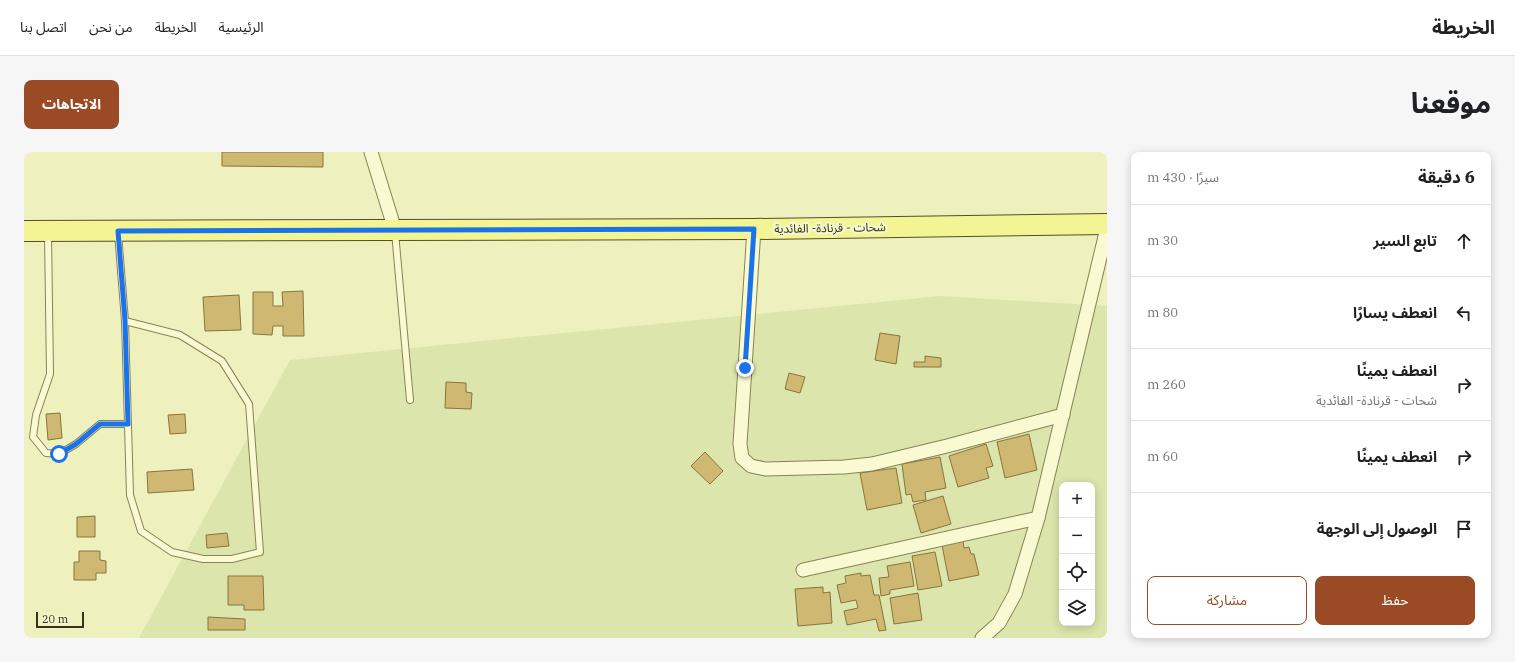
<!DOCTYPE html>
<html lang="ar">
<meta charset="utf-8">
<style>
:root{--surface:#fff;--page:#f6f6f6;--text:#202124;--muted:#757577;--line:#e0e0e0;--accent:#9a4a24}
body{margin:0;font-family:"IBM Plex Serif","Noto Sans Arabic",serif;background:var(--page);color:var(--text);direction:rtl}
.controls{position:absolute;right:12px;bottom:12px;display:grid;overflow:hidden;border-radius:8px;box-shadow:0 2px 10px #0003}
.controls button{width:36px;height:36px;display:grid;place-items:center;padding:0;border:0;border-bottom:1px solid var(--line);background:var(--surface);color:var(--text);font:20px sans-serif}
.scale{position:absolute;left:12px;bottom:10px;width:48px;box-sizing:border-box;padding-left:4px;border:2px solid #37321c;border-top:0;font-size:11px;line-height:14px;white-space:nowrap;color:#37321c;-webkit-text-stroke:3px #f5f7ce;paint-order:stroke}
.stop{position:absolute;width:12px;height:12px;margin:-9px;border:3px solid #1a73e8;border-radius:50%;background:#fff}
.stop.end{background:#1a73e8;border-color:#fff;box-shadow:0 1px 4px #0008}
.list{margin:0;padding:0;list-style:none}
h2{display:flex;justify-content:space-between;align-items:center;height:52px;margin:0;padding:0 16px;font-size:17px}
h2 small{font-size:13px;font-weight:400;color:var(--muted)}
.list li{display:grid;grid-template-columns:26px 1fr auto;gap:12px;align-items:center;box-sizing:border-box;height:72px;padding:0 16px;border-top:1px solid var(--line)}
.list b{display:block;font-size:15px;white-space:nowrap}
.list p{margin:0;font-size:13px;white-space:nowrap;color:var(--muted)}
.list em{font-size:13px;font-style:normal;color:var(--muted)}
.actions{display:flex;gap:8px;padding:12px 16px}
.actions a{flex:1;padding:9px 0;border:1px solid var(--accent);border-radius:8px;text-align:center;font-size:14px;color:var(--accent)}
.actions .main{background:var(--accent);color:#fff}
.icon{flex:none;width:22px;height:22px;fill:none;stroke:currentColor;stroke-width:2;stroke-linecap:round;stroke-linejoin:round}
.map{position:relative;flex:none;width:1083px;height:486px;overflow:hidden;direction:ltr;border-radius:8px}
header{display:flex;align-items:center;gap:24px;box-sizing:border-box;height:56px;padding:0 20px;background:var(--surface);border-bottom:1px solid var(--line)}
header strong{font-size:19px}
nav{display:flex;gap:22px;margin-inline-start:auto;font-size:14px}
.intro{display:flex;align-items:center;justify-content:space-between;box-sizing:border-box;height:96px;padding:0 24px}
h1{margin:0;font-size:28px}
.button{padding:10px 18px;border-radius:8px;background:var(--accent);color:#fff;font-size:14px;font-weight:700}
main{display:flex;gap:24px;padding:0 24px}
aside{flex:1;background:var(--surface);border-radius:8px;box-shadow:0 2px 10px #0003}
.map>svg:first-child{display:block}
.farmland{fill:#dce5ab;fill-rule:evenodd}
.building{fill:#cfb872;stroke:#89743b}
.lines{fill:none;stroke-linecap:round;stroke-linejoin:round}
.lane-casing{stroke:#898256;stroke-width:8}
.street-casing{stroke:#898256;stroke-width:15}
.primary-casing{stroke:#564d2b;stroke-width:22}
.lane{stroke:#f9fad2;stroke-width:6}
.street{stroke:#f9fad2;stroke-width:13}
.primary{stroke:#f3f594;stroke-width:20}
.route{stroke:#1a73e8;stroke-width:5}
.labels{text-anchor:middle;stroke-width:4;stroke-linejoin:round;paint-order:stroke}
.street-label{font-size:12px;fill:#37321c;stroke:#f5f7ce}
</style>
<header>
<strong>الخريطة</strong>
<nav><a>الرئيسية</a><a>الخريطة</a><a>من نحن</a><a>اتصل بنا</a></nav>
</header>
<div class="intro"><h1>موقعنا</h1><a class="button">الاتجاهات</a></div>
<main>
<aside>
<h2>6 دقيقة<small>سيرًا · 430 m</small></h2>
<ul class="list">
<li><svg class="icon" aria-label="ahead" viewBox="0 0 24 24"><path d="M12 20V5M6 11l6-6 6 6"/></svg><div><b>تابع السير</b></div><em>30 m</em></li>
<li><svg class="icon" aria-label="left" viewBox="0 0 24 24"><path d="M17 20v-9H6M10 6l-5 5 5 5"/></svg><div><b>انعطف يسارًا</b></div><em>80 m</em></li>
<li><svg class="icon" aria-label="right" viewBox="0 0 24 24"><path d="M7 20v-9h11M14 6l5 5-5 5"/></svg><div><b>انعطف يمينًا</b><p>شحات - قرنادة- الفائدية</p></div><em>260 m</em></li>
<li><svg class="icon" aria-label="right" viewBox="0 0 24 24"><path d="M7 20v-9h11M14 6l5 5-5 5"/></svg><div><b>انعطف يمينًا</b></div><em>60 m</em></li>
<li><svg class="icon" aria-label="arrive" viewBox="0 0 24 24"><path d="M6 21V4h12l-3 4 3 4H6"/></svg><div><b>الوصول إلى الوجهة</b></div></li>
</ul>
<div class="actions"><a class="main">حفظ</a><a>مشاركة</a></div>
</aside>
<div class="map">
<svg width="1083" height="486" viewBox="0 0 1083 486">
<rect width="100%" height="100%" fill="#eef0be"/>
<path class="farmland" d="M917 144 1083 154V486H115L266 208ZM1038 333H1068V471H1038Z"/>
<g class="building">
<path d="M198 0H299V15L198 14Z"/>
<path d="M279 139 280 184H259V174H249L248 183 229 182V140H249V154H259L258 140Z"/>
<path d="M215 143 217 178 181 179 179 145Z"/>
<path d="M856 181 876 184 872 212 851 208Z"/>
<path d="M901 204 917 206V215H890V210H901Z"/>
<path d="M765 221 781 225 776 241 761 237Z"/>
<path d="M422 230 442 231V240L448 241 447 257 421 256Z"/>
<path d="M36 261 38 286 24 288 22 262Z"/>
<path d="M161 262 162 281 146 282 144 263Z"/>
<path d="M1005 282 1013 318 981 326 973 290Z"/>
<path d="M962 292 969 314 962 316 965 326 934 335 925 304Z"/>
<path d="M681 300 699 319 686 332 667 314Z"/>
<path d="M916 305 922 336 901 340 902 348 889 350 887 342 882 343 878 312Z"/>
<path d="M872 316 878 351 843 358 836 321Z"/>
<path d="M168 317 170 338 124 341 123 320Z"/>
<path d="M919 344 927 372 897 381 889 353Z"/>
<path d="M71 364V385H53V365Z"/>
<path d="M203 381 205 394 183 396 182 383Z"/>
<path d="M939 389 940 396 945 395 947 402H950L955 423 925 429 918 393Z"/>
<path d="M55 399H76V408L82 409V421H72V428H50V410H55Z"/>
<path d="M911 400 918 434 894 438 888 404Z"/>
<path d="M886 410 890 434 866 438V442L857 444 855 426 865 425 863 414Z"/>
<path d="M837 421V424L846 423 850 443H855L862 478 855 479 852 467 823 473 820 459 834 456 832 448 817 451 813 433 822 431 821 424Z"/>
<path d="M204 424H239L240 458H220V453H204Z"/>
<path d="M799 435V441L806 440 808 471 774 474 771 437Z"/>
<path d="M894 441 898 468 870 472 866 446Z"/>
<path d="M184 465 221 467V478H184Z"/>
</g>
<g class="lines">
<defs>
<g id="lane">
<path d="M371 80 386 248"/>
<path d="M94 81 101 169 106 343 117 379 148 400 179 407H208L236 400 225 252 198 209 156 183 101 169"/>
<path d="M24 82 26 222 12 263 9 285 22 301 35 302 52 292 76 272H104"/>
</g>
<g id="street">
<path d="M347 0 371 78"/>
<path d="M730 77 716 292 718 306 727 314 741 317 820 315 848 312 923 294 1039 263"/>
<path d="M779 418 1014 366"/>
<path d="M958 486 975 471 991 442 1014 366 1083 76"/>
</g>
<path id="primary" d="M0 79 730 77 1083 72"/>
</defs>
<use href="#lane" class="lane-casing"/>
<use href="#street" class="street-casing"/>
<use href="#primary" class="primary-casing"/>
<use href="#lane" class="lane"/>
<use href="#street" class="street"/>
<use href="#primary" class="primary"/>
</g>
<g class="lines">
<path class="route" d="M35 302 52 292 76 272H104L101 168 94 79 730 77 721 216"/>
</g>
<g class="labels">
<g class="street-label">
<text transform="translate(806 76) rotate(-1)" y="4">شحات - قرنادة- الفائدية</text>
</g>
</g>
</svg>
<div class="controls">
<button>+</button>
<button>−</button>
<button><svg class="icon" aria-label="locate" viewBox="0 0 24 24"><circle cx="12" cy="12" r="6"/><path d="M12 2v4M12 18v4M2 12h4M18 12h4"/></svg></button>
<button><svg class="icon" aria-label="layers" viewBox="0 0 24 24"><path d="M12 4l9 5-9 5-9-5zM3 14l9 5 9-5"/></svg></button>
</div>
<div class="scale">20 m</div>
<div class="stop" style="left:35px;top:302px"></div>
<div class="stop end" style="left:721px;top:216px"></div>
</div>
</main>
